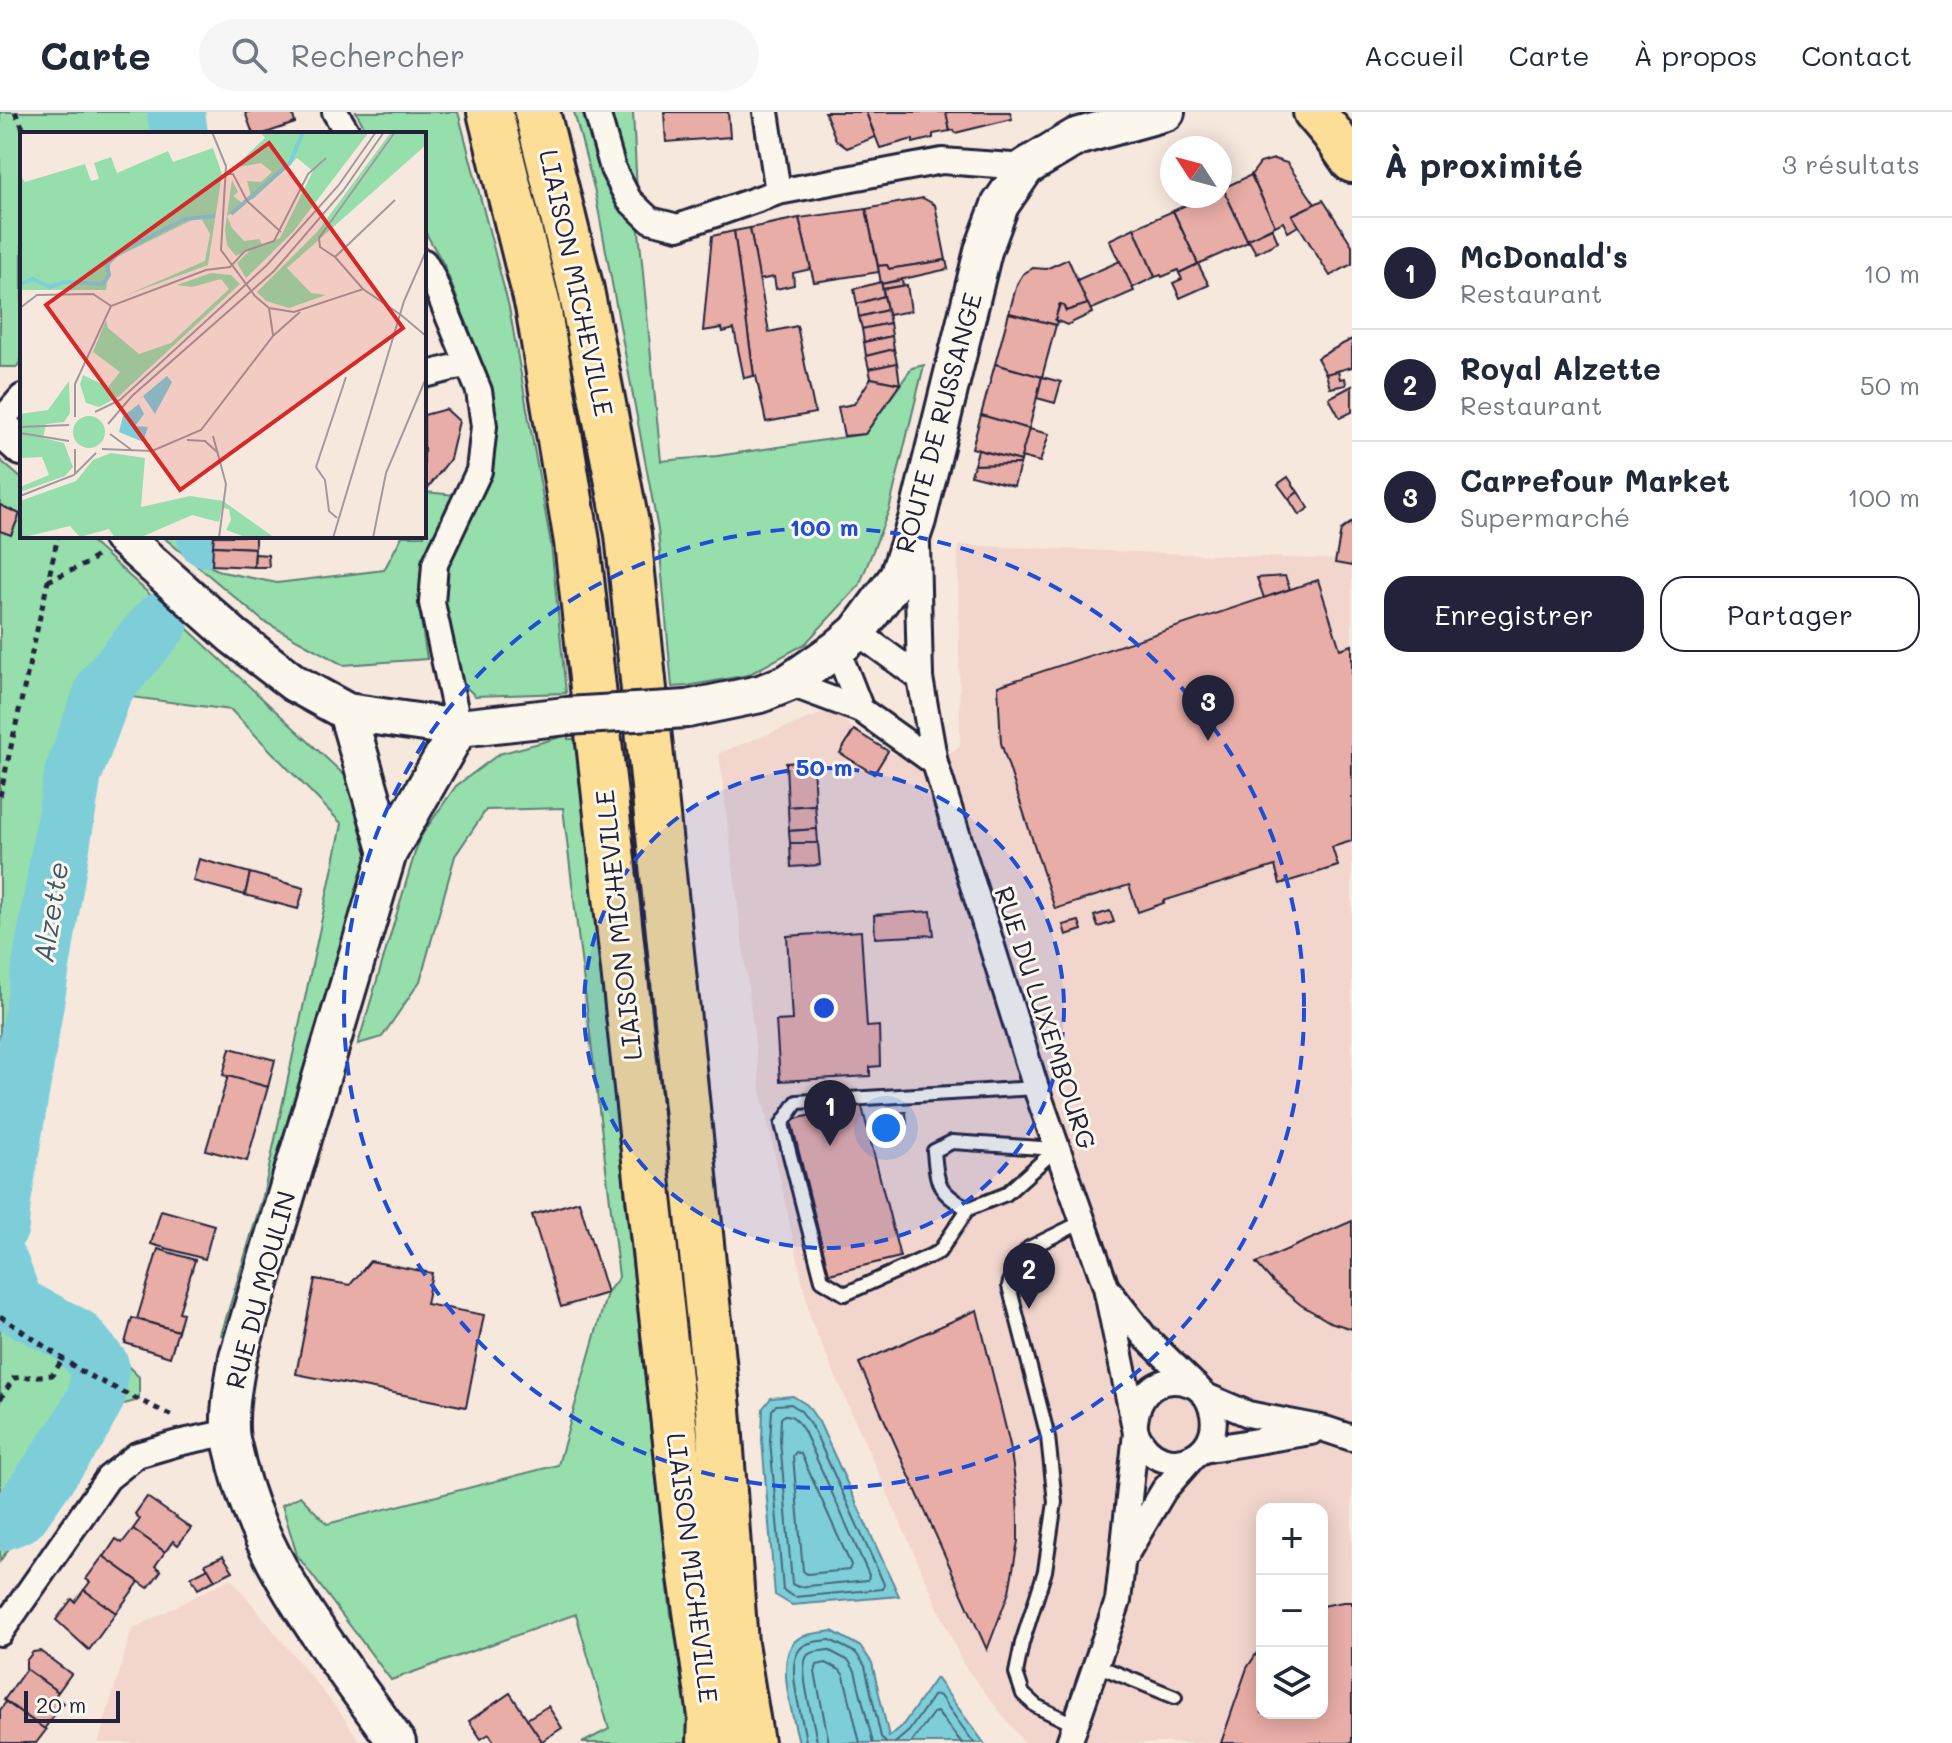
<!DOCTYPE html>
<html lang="fr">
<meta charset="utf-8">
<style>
:root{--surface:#fff;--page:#f6f6f7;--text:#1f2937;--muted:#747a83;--line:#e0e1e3;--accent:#22223b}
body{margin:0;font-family:Mali,sans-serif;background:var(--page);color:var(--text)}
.controls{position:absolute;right:24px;bottom:24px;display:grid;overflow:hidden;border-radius:16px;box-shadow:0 4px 20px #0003}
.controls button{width:72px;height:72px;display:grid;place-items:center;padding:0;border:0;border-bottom:2px solid var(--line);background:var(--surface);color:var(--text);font:40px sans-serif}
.compass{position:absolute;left:1160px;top:24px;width:72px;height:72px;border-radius:50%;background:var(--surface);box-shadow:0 4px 20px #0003;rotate:306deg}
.scale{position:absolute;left:24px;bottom:20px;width:96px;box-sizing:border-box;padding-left:8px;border:4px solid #22223b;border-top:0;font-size:22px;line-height:28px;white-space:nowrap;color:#22223b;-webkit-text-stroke:6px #fbf7ec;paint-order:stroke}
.you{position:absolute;left:886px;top:1016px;width:28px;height:28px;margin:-20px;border:6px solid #fff;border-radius:50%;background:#1a73e8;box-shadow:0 0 0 12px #1a73e833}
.badge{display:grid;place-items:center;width:52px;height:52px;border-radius:50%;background:var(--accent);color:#fff;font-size:26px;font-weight:700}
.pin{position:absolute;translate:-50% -66px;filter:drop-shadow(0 2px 4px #0008)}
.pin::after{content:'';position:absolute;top:42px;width:28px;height:24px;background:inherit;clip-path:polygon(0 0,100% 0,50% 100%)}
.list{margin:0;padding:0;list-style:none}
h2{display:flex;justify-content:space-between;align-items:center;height:104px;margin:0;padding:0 32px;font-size:34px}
h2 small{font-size:26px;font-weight:400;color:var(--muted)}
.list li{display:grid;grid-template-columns:52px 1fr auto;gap:24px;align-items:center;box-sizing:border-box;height:112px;padding:0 32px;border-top:2px solid var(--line)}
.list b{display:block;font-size:30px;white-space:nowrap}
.list p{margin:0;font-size:26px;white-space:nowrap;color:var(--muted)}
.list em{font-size:26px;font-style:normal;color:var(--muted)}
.actions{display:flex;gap:16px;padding:24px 32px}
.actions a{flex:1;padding:18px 0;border:2px solid var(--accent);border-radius:24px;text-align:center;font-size:28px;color:var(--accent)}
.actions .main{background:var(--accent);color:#fff}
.icon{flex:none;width:44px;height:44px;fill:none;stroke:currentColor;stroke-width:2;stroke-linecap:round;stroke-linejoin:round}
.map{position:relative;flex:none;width:1352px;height:1631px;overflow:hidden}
header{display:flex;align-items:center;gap:48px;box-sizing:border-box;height:112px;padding:0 40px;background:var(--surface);border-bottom:2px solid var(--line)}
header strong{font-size:38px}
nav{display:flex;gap:44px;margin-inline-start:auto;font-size:28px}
.search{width:560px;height:72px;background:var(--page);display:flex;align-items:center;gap:20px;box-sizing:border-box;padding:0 28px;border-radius:44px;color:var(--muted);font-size:30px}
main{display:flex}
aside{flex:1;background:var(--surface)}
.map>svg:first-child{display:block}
.built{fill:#f2d6cd;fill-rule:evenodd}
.green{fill:#96deac;stroke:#5c8074;stroke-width:2}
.water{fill:#7eced9;stroke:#59899a;stroke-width:2}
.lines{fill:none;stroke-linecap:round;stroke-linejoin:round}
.shore{stroke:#47677a;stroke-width:2}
.river{stroke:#7eced9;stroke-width:58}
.building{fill:#e8ada6;stroke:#22223b;stroke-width:2}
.lane-casing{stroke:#22223b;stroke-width:18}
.street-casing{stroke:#22223b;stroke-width:30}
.secondary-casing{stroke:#22223b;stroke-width:42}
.primary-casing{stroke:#22223b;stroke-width:46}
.highway-casing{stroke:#22223b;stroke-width:50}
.path{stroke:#22223b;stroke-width:5;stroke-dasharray:6 6;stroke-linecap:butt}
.lane{stroke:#fbf7ec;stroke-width:12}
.street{stroke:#fbf7ec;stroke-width:24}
.secondary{stroke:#fbf7ec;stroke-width:36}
.primary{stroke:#fcde96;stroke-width:40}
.highway{stroke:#fcde96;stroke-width:44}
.secondary-bridge-casing{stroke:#22223b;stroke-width:42;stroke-linecap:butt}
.secondary-bridge{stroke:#fbf7ec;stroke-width:36}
.ring{fill:none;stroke:#1d4ed8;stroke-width:4;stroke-dasharray:14 10}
.labels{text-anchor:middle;stroke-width:6;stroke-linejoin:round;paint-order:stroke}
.street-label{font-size:26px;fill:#22223b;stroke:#fbf7ec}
.water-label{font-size:28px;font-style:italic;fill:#3e566a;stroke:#fbf7ec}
.inset-river{fill:none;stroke:#7eced9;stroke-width:4}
.inset-road{fill:none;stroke:#a2999d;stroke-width:2}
.view{fill:#d62828;fill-opacity:0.15;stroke:#d62828;stroke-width:4}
.inset-edge{fill:none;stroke:#22223b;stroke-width:4}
.centre{fill:#1d4ed8;stroke:#fbf7ec;stroke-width:4}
.ring-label{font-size:24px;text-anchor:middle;font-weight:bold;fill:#1d4ed8;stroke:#fbf7ec;stroke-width:6;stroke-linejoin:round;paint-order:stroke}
</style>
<header>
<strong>Carte</strong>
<div class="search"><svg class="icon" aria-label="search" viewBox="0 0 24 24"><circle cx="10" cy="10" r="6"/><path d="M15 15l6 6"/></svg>Rechercher</div>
<nav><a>Accueil</a><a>Carte</a><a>À propos</a><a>Contact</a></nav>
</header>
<main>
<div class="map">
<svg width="1352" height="1631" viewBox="0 0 1352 1631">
<rect width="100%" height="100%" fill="#f7e8de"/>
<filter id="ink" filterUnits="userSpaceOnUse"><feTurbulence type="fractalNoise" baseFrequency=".0125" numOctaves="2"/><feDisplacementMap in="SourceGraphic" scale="16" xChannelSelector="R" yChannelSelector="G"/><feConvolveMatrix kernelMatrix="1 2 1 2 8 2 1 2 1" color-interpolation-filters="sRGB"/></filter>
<g filter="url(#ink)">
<g class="built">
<path d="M958 433 1345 448 1352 450V1631H1024L963 1552 811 1209 761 979 719 641 833 597 854 618 888 640 935 651 960 634ZM1262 1397H1322V1601H1262Z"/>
<path d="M231 1466 342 1603 361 1631H98L132 1517Z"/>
</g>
<g class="green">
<path d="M0 0H185L189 22H22V246L17 255H0Z"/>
<path d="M356 0H458L509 195 551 432 566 581 475 584 460 569 446 494V459L466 413 491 363 497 318 493 279 444 153 424 118V22H368Z"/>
<path d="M574 0H633L639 119 661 349 717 344 865 322 912 256 924 253 889 398 859 474 805 532 748 563 687 574 672 575 658 418 595 80Z"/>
<path d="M0 348 22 367V424H85L176 506 354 672 371 716 366 763 227 1226 221 1223 263 1084 342 712 231 598 109 582 81 668 27 973 12 1165 59 1186 139 1265V1288L109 1296 0 1449Z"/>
<path d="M425 380 456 383 424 449 419 496 427 547 343 553 263 509 162 424H206L205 452 222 460 277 471 384 458 402 424H424Z"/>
<path d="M568 623V627H575L671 1504 686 1541 691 1604 688 1631H582L609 1617 576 1502 391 1568 297 1443 282 1393 300 1384 327 1412 558 1353 607 1181 619 1165 563 696 486 698 455 744 420 869 382 925 358 932 419 727 456 674 499 642Z"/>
</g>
<g class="water">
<path d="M793 1284 807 1293 819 1310 899 1484 792 1493 775 1483 762 1328 763 1296 771 1286Z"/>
<path d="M832 1519 861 1535 872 1551 889 1625 902 1614 936 1566 984 1631H799C794 1606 771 1539 801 1525 811 1521 822 1521 832 1519Z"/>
</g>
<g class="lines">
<g class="shore">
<path d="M791 1292 801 1299 812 1314 884 1472 883 1477 795 1485 783 1478 770 1328 772 1298 776 1293Z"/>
<path d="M785 1303C794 1302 799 1312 804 1319L869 1463 868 1468 798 1475 792 1472 780 1328 781 1306Z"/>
<path d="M796 1340 801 1342 851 1453 849 1458 807 1462 803 1459 793 1344Z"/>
<path d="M806 1631C805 1609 780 1546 805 1533 812 1529 822 1529 830 1528L856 1541 865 1554 881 1625 886 1631"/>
<path d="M817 1631C816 1614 795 1552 809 1542 814 1539 823 1539 828 1538L849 1549 855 1559 873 1631"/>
<path d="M829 1631 815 1560 817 1553 826 1551 840 1558 844 1564 860 1631"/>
<path d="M895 1631 909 1619 933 1584 936 1583 940 1584 974 1631"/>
<path d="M911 1631 933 1601 937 1600 962 1631"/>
</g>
<g class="river">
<path d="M176 0 179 22"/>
<path d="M206 426V424"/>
<path d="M0 1114 2 1089 73 662 105 575 160 510"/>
<path d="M0 1153 15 1193 76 1225 100 1254 97 1283 78 1319 20 1402 0 1410"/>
</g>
</g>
<g class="building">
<path d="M245 0H292L295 11 263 22H253Z"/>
<path d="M664 0H728L730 25 666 30Z"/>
<path d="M825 0H866L875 25 847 36 836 28Z"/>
<path d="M866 0H946L950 19 933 22V26L913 31V27L880 36Z"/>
<path d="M946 0H1010L1012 7 955 21 954 18 950 19Z"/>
<path d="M1274 47 1287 51 1315 92 1292 103 1298 114 1288 120 1283 110 1275 114 1251 63 1260 51Z"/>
<path d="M1251 63 1275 114 1247 128 1223 76Z"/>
<path d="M1223 76 1248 130 1198 152 1173 99 1205 84H1220V77Z"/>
<path d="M923 86 935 93 946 148 889 157 887 153 878 154 866 97Z"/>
<path d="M1323 88 1352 133V152L1330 164 1292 103Z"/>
<path d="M866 97 879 160 814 170 799 106Z"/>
<path d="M1173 99 1198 152 1179 161 1178 158 1162 165 1161 163 1155 165 1134 116Z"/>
<path d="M799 106 811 157 793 161 794 173 776 177 774 165 759 168 750 116Z"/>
<path d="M750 116 769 220 797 214 815 301 766 310 756 264H754L734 119Z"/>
<path d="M1134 116 1155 165 1132 176 1109 128Z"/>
<path d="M1272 116 1278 130 1256 141 1248 127Z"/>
<path d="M734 119 754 264 744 266 734 217 723 220 722 216 703 219 712 124Z"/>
<path d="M1068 147 1088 192 1066 199 1063 193H1059L1055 208 1057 210 1056 213 1009 201 1017 172 1023 162 1033 156 1046 157Z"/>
<path d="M946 148 948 157 881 172 878 154 887 153 889 157Z"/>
<path d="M1120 149 1134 179 1090 198 1077 168Z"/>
<path d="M1198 152 1209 173 1180 186 1173 171 1182 167 1179 161Z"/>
<path d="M902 168 903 174 883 177 881 172Z"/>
<path d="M881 170 884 184 857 192 854 177Z"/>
<path d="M907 173 911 199 888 203 883 177Z"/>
<path d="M884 184 887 198 859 205 857 192Z"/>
<path d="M1060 192 1063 193 1066 199 1088 192 1092 201 1067 213 1055 208Z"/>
<path d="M887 198 890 211 862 217 859 205Z"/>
<path d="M1009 201 1056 213 1042 265 995 252Z"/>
<path d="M890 211 892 224 864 230 862 217Z"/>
<path d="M892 224 894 237 866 244 864 230Z"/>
<path d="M1352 227V255L1326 262 1317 246Z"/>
<path d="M894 237 897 251 869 257 866 244Z"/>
<path d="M897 251 900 272 871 266 869 257Z"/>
<path d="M995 252 1042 265 1029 317 981 303Z"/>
<path d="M1338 259 1340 267 1345 266 1346 273 1330 276 1326 262Z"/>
<path d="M1042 265 1061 270 1055 291 1037 286Z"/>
<path d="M871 266 900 272 865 322 844 324 838 295 854 292Z"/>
<path d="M1352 274V300L1340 306 1329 286Z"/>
<path d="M446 297 459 309 450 347 424 381V303Z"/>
<path d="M981 303 1029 317 1021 349 972 336Z"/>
<path d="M1029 317 1049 322 1040 350 1021 345Z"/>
<path d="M978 338 1021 349 1020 352 974 353Z"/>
<path d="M1020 352 1014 374 971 363 974 353Z"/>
<path d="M1288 365 1298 380 1289 387 1278 372Z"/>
<path d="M1298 380 1309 396 1299 403 1289 387Z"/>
<path d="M0 393 20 402 11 423 0 419Z"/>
<path d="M1352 410V454L1335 451 1341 418Z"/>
<path d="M214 424H255V436L213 434Z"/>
<path d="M213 434 255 436 254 455 212 453Z"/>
<path d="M255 442 268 443 269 455H254Z"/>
<path d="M1285 464 1290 477 1264 486 1257 466Z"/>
<path d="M1318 468 1340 537 1352 533V729L1332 735 1338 754 1280 772 1275 754 1163 789 1164 791 1138 800 1129 773 1055 797 1001 631 998 574Z"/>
<path d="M854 618 888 639 874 662 840 641Z"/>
<path d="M813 649 815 693 788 695 786 651Z"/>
<path d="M815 693 817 717 789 719 788 695Z"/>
<path d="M817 717 818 731H790L789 719Z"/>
<path d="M790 731H818L820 753 791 755Z"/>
<path d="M199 747 250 761 245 783 193 769Z"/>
<path d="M250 761 304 776 298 797 245 783Z"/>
<path d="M931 799 934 823 875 826 874 803Z"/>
<path d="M1110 799 1114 810 1098 815 1094 804Z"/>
<path d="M1079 809 1082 818 1066 823 1063 813Z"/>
<path d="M861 819 867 915 879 914 880 954 870 955V964L780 969 776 909 792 908 787 824Z"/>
<path d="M230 936 275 948 268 975 223 963Z"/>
<path d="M228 964 268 975 247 1049 206 1038Z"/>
<path d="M861 991 900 1145 829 1162 791 1008Z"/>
<path d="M906 1000 907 1013 879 1015 877 1002Z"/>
<path d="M579 1089 607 1181 561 1195 532 1103Z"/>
<path d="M161 1098 214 1113 205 1147 151 1132Z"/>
<path d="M1352 1109V1217L1330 1210 1301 1193 1273 1170 1256 1151Z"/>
<path d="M158 1137 195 1148 179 1200 183 1201 178 1219 137 1207Z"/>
<path d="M370 1149 432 1161 426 1192 484 1203 466 1295 296 1262 315 1167 350 1173Z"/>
<path d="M977 1198 1010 1333 1017 1383 1018 1407V1429L1009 1480 987 1538 859 1251Z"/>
<path d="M132 1206 178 1219 170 1245 125 1231Z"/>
<path d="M147 1385 191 1416 178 1433 173 1429 165 1440 133 1417 140 1407 135 1402Z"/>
<path d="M133 1417 165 1440 155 1454 161 1459 148 1476 104 1445 116 1427 122 1431Z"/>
<path d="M103 1444 139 1470 116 1501 84 1478 90 1470 86 1467Z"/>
<path d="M223 1444 233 1459 215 1468 205 1452Z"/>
<path d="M208 1456 215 1468 198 1477 191 1465Z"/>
<path d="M84 1478 116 1501 89 1538 56 1508 72 1487 75 1490Z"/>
<path d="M1343 1490H1352V1631H1221L1247 1556 1262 1533V1601H1322V1494Z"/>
<path d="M40 1539 71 1562 58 1580 26 1557V1549L33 1540Z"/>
<path d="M26 1557 58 1580 55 1584 63 1591 44 1617 4 1588Z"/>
<path d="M510 1581 542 1629 540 1631H495L489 1622 481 1627 469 1609Z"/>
<path d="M6 1590 46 1618 36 1631H0V1598Z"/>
<path d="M548 1594 562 1616 542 1629 527 1607Z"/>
</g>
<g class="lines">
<defs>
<g id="lane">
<path d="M968 1097C938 1079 937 1074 934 1039L952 1030 1056 1037 1006 1082 968 1097 939 1140 845 1182 822 1168 782 1012 797 990 1036 976"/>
<path d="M1096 1553 1175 1585"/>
<path d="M1075 1613 1036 1594 1023 1582 1016 1561 1022 1531 1045 1459 1055 1390 1048 1325 1009 1174 1014 1154 1029 1136 1082 1110"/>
</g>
<g id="street">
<path d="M335 0 348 22"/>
<path d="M597 0 613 57 629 88 650 108 678 115 778 80"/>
<path d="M766 0 778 80 942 49 1026 55"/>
<path d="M424 150 431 162 479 279 484 314 479 359 435 452 432 491 459 616"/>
<path d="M424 263 467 252"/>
<path d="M0 310 22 285"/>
<path d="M917 433 920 566 935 651 1036 976 1106 1175 1136 1321C1162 1378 1238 1339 1206 1284L1144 1224 1106 1175"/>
<path d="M857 520 920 566"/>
<path d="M837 537 861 598"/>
<path d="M788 571 861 598 935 651"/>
<path d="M1206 1284 1248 1302 1325 1317 1352 1326"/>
<path d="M1135 1310C1139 1275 1166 1260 1197 1275"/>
<path d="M1203 1338 1311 1320"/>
<path d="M1126 1442 1164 1378 1193 1345"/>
<path d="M0 1521 108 1366 137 1343 178 1331 230 1320"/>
<path d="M1069 1631 1118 1489 1136 1321"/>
</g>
<g id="secondary">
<path d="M0 315 22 335"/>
<path d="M121 424 233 524 294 571 347 600 459 616 566 604"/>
<path d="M687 597 760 582 788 571 837 537 857 520 898 465 917 408 983 139 1000 93 1026 55 1076 25 1166 0"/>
<path d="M347 600 388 741"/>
<path d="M397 1631C336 1545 263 1457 237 1353 235 1341 230 1329 230 1317 229 1292 234 1269 238 1245L388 741 459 616"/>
</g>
<path id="primary" d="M1314 0 1331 20 1352 50"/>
<g id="highway">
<path d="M490 0 538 194 577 430 690 1457 711 1604 710 1631"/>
<path d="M537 0 581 178 628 422 718 1297 735 1532 751 1631"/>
</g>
</defs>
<use href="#lane" class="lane-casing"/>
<use href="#street" class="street-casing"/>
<use href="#secondary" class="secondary-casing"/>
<use href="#primary" class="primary-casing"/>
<use href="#highway" class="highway-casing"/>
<g class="path">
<path d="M15 0 26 22"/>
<path d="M48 469 88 451 96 444"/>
<path d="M0 684 58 424"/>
<path d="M0 1204 82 1260 172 1304"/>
<path d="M0 1287 14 1266 52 1263 63 1247"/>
</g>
<use href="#lane" class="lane"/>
<use href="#street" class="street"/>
<use href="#secondary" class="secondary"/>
<use href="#primary" class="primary"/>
<use href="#highway" class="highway"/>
<defs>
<path id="secondary-bridge" d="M566 604 687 597"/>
</defs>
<use href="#secondary-bridge" class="secondary-bridge-casing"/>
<use href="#secondary-bridge" class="secondary-bridge"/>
</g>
</g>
<circle cx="824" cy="896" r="240" fill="#1d4ed8" fill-opacity=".12"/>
<g class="ring">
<circle cx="824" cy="896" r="240"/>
<circle cx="824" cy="896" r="480"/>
</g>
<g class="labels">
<g class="street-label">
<text transform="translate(576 171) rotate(78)" y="9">LIAISON MICHEVILLE</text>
<text transform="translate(939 311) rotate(-75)" y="9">ROUTE DE RUSSANGE</text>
<text transform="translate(619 813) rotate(-96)" y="9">LIAISON MICHEVILLE</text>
<text transform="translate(1045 906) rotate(72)" y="9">RUE DU LUXEMBOURG</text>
<text transform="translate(261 1178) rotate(-75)" y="9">RUE DU MOULIN</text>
<text transform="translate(692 1456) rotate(83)" y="9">LIAISON MICHEVILLE</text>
</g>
<g class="water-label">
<text transform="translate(51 800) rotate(-81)" y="10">Alzette</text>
</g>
</g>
<g transform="translate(20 20)">
<rect width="406" height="406" fill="#f7e8de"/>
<path d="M240 0H349L273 100 226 146 217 131 230 118 260 106 293 39 277 26 232 68 227 49 241 50 252 40 241 31 213 36 245 6ZM371 0H406V13L267 136 291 161 306 163 269 176 246 169 237 160 297 100ZM193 16 202 42 188 133 104 164 185 129 190 102 180 84 91 128 86 158H0V43L5 50 65 32 71 49 79 47 74 31 91 25 97 41 148 19 153 30ZM212 48 218 60 213 64 225 73 207 84 212 96 224 109 239 107 242 112 216 124 207 113 205 98ZM191 141 211 143 220 152 98 265 79 275 66 271 60 252 63 243 88 255 100 240 73 220 86 188 88 196 119 222 151 211 209 157 201 147 172 155 157 153ZM49 249 50 281 44 290 26 292 23 306 44 311 53 335 45 344 0 360V355L29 343 22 325 0 326V282L28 278ZM53 300a16 16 0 1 1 32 0a16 16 0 1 1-32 0ZM91 321 125 326 121 375 170 364 203 369 255 406H228L206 398 211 388 209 377 202 376 199 390 172 383 119 406H95L89 397 60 405 50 394 0 406V369L56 349 73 328Z" fill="#96deac"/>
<path d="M147 244 152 250 135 282 123 264ZM119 272 124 282 115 294 128 295 123 310 99 300 103 284Z" fill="#7eced9"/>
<path class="inset-river" d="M211 82 270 31 283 0M0 152 13 147 30 155 44 150 83 152 89 143 87 132 100 120 165 87 195 84"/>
<path class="inset-road" d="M192 0 206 34 201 118 235 164 249 176 274 180 343 157 381 183M206 42H213L227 69 261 100M315 125 300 115 299 106 375 0M343 157 315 125 375 68M0 176 17 163 73 162 91 174M249 176 253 203M381 183 406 204M75 280 100 268 247 133 318 54 356 0M55 285V252L91 174 186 138 210 135 225 119 254 109 288 42 306 26M88 292 112 264 254 139 323 59 364 0M0 295 49 293M0 301 49 309M90 302 113 319M193 304 206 352 199 406M167 308 185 309 197 320M82 317 132 319 181 298 253 204 280 180M55 342V317M0 364 54 343 76 321M317 386 309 379 305 348 296 335 326 245M313 406 384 169 406 119M353 406 366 341 406 246"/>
<path class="view" d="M249 11 383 196 160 358 26 173Z"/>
<rect width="406" height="406" class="inset-edge"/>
</g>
<circle cx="824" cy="896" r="12" class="centre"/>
<g class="ring-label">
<text x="824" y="424">100 m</text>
<text x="824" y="664">50 m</text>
</g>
</svg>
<div class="controls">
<button>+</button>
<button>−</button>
<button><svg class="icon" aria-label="layers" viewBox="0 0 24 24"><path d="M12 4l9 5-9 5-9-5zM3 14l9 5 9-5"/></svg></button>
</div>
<svg class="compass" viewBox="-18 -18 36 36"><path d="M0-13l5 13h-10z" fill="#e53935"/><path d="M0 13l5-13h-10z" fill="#747a83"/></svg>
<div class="scale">20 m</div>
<div class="you"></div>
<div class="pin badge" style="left:830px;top:1034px">1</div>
<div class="pin badge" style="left:1029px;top:1197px">2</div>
<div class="pin badge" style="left:1208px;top:629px">3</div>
</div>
<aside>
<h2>À proximité<small>3 résultats</small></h2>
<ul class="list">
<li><span class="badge">1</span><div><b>McDonald's</b><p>Restaurant</p></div><em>10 m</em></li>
<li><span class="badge">2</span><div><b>Royal Alzette</b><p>Restaurant</p></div><em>50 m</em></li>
<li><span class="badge">3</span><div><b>Carrefour Market</b><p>Supermarché</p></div><em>100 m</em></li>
</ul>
<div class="actions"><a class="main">Enregistrer</a><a>Partager</a></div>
</aside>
</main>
